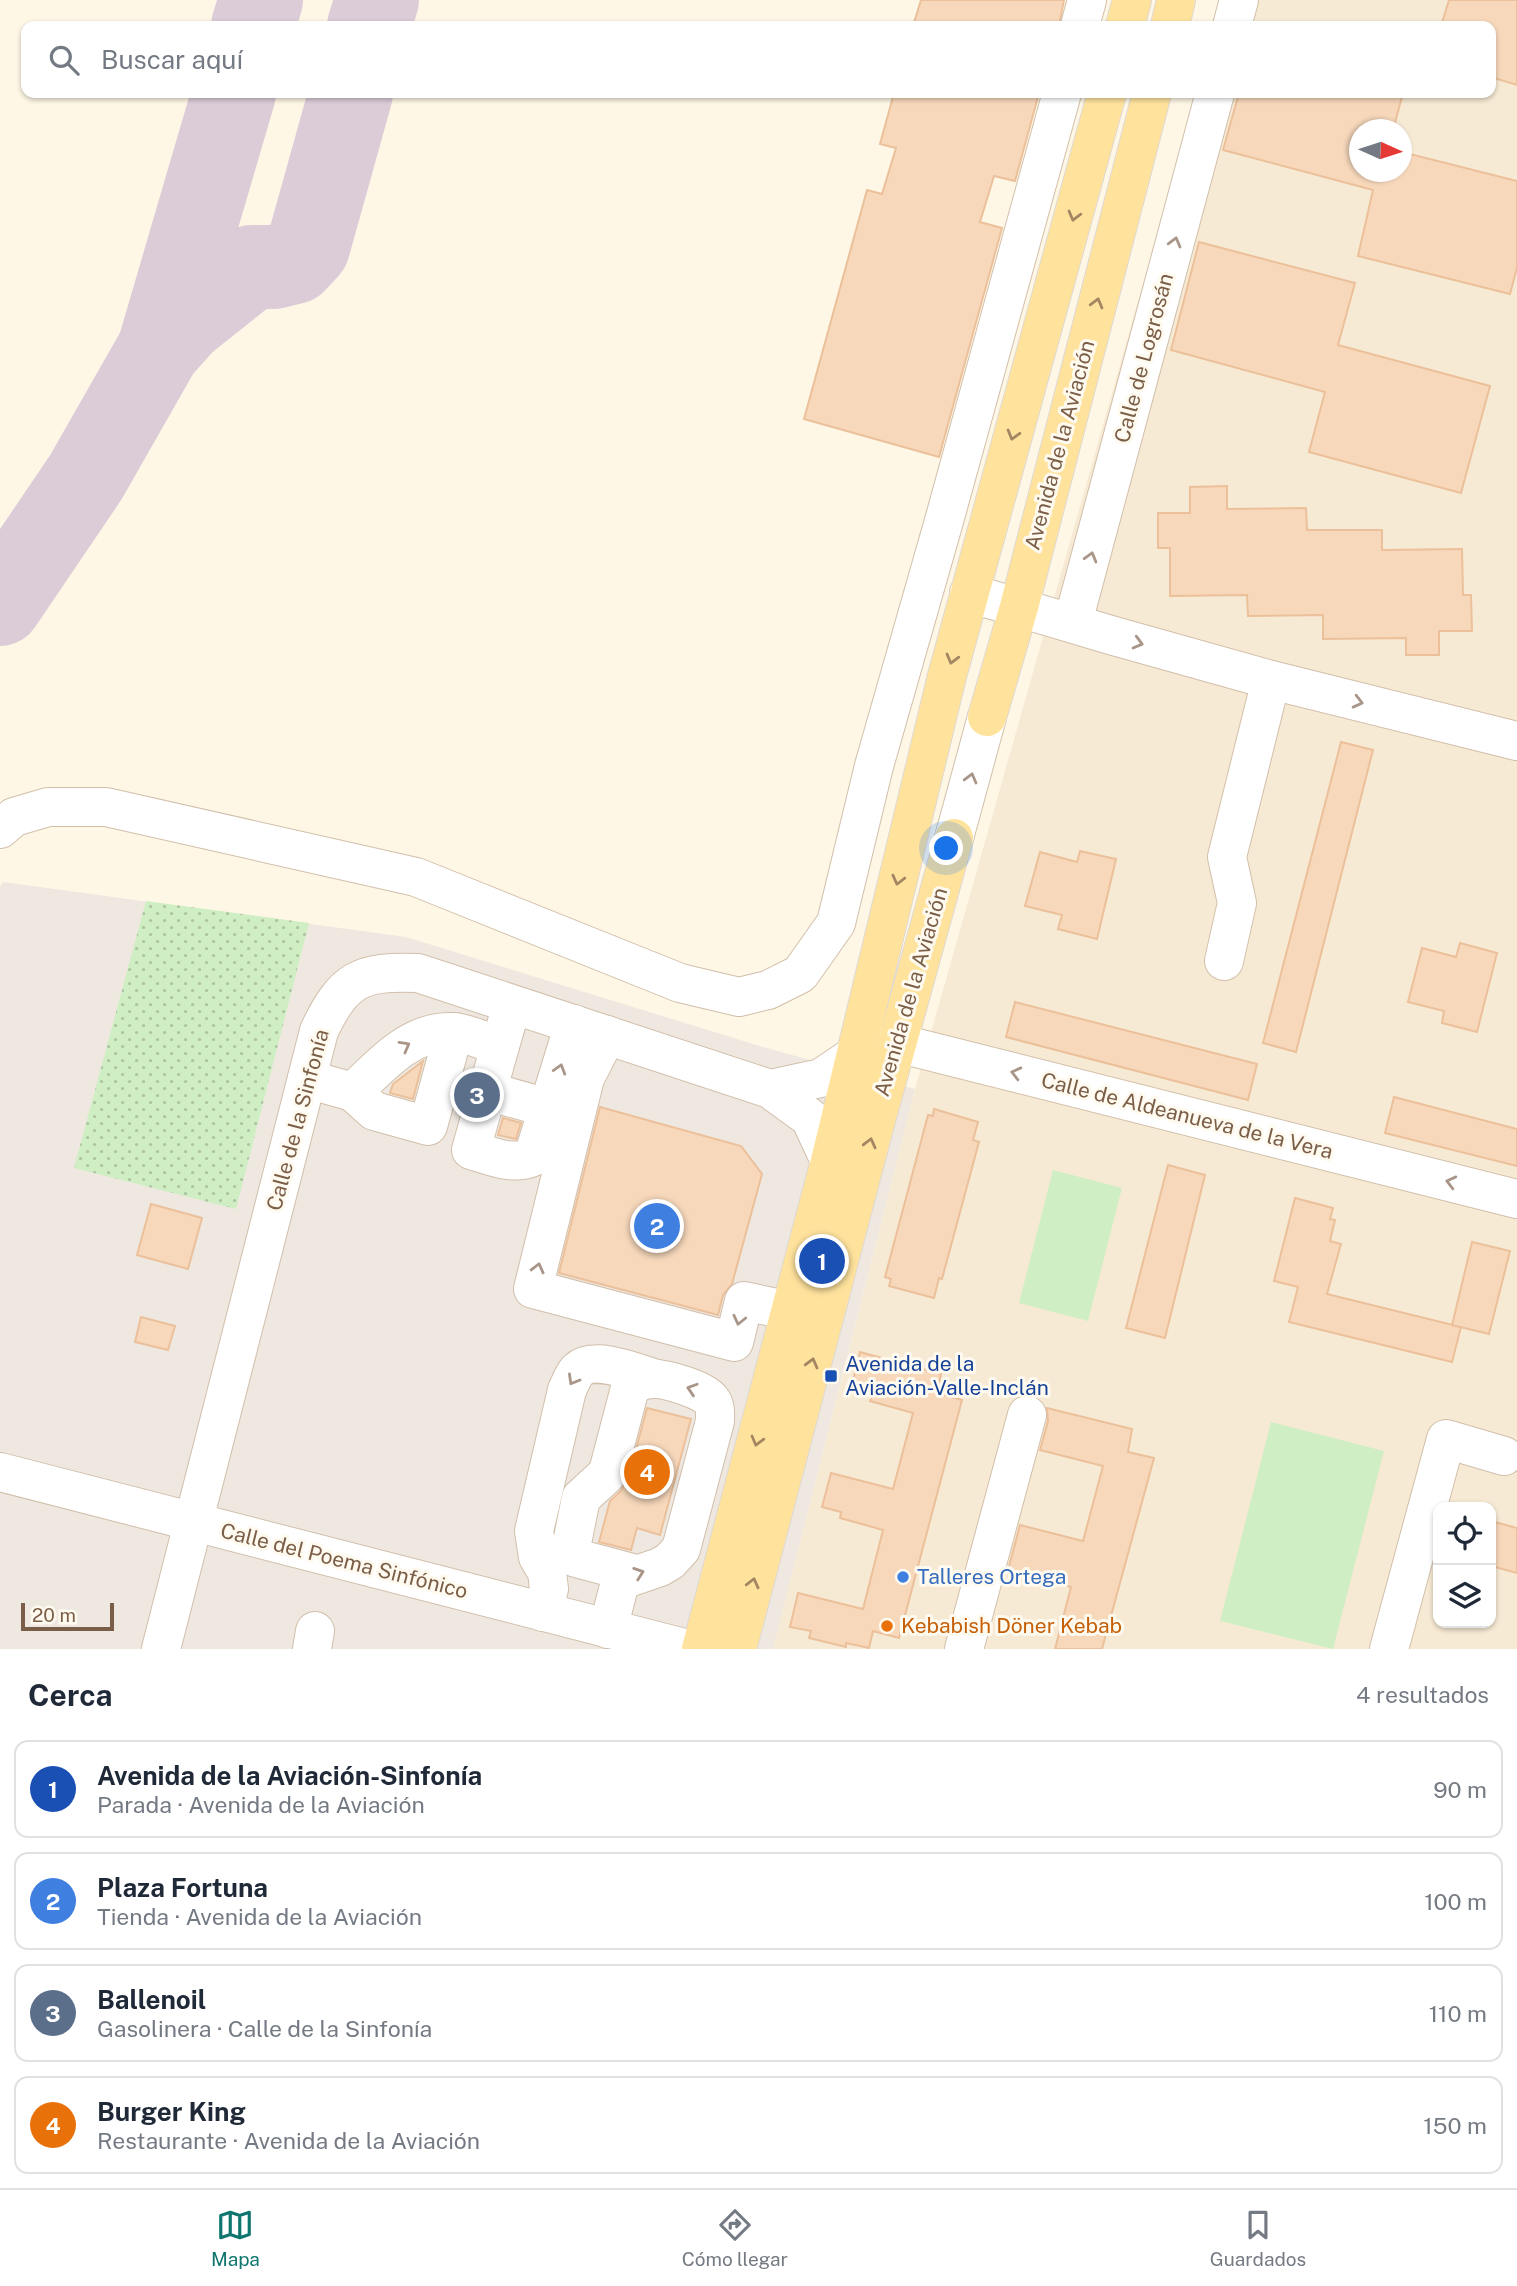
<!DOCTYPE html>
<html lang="es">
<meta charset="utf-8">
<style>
:root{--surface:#fff;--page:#f2f2f3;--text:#1f2937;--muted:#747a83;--line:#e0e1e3;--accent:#0f766e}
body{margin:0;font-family:"Public Sans",sans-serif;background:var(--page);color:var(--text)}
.controls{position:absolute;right:21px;bottom:21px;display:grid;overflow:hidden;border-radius:14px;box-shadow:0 2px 5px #0004}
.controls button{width:63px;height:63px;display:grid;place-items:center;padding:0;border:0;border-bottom:2px solid var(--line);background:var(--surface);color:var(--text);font:35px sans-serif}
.compass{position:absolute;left:1349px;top:119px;width:63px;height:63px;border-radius:50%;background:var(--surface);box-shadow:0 2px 5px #0004;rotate:93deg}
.scale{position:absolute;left:21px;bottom:18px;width:93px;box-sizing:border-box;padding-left:7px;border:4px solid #7b5e48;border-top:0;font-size:19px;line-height:24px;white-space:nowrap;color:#7b5e48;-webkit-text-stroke:5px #fffaef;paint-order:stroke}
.you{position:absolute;left:947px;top:849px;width:24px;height:24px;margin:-18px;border:5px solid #fff;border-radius:50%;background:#1a73e8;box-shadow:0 0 0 10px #1a73e833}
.badge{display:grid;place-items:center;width:46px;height:46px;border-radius:50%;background:var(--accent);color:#fff;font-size:23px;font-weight:700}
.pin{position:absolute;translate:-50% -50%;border:4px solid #fff;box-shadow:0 2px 7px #0006}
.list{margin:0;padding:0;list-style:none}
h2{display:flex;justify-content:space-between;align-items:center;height:91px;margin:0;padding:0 28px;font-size:30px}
h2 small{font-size:23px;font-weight:400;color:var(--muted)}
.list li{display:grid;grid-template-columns:46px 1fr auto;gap:21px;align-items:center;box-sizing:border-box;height:98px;margin:0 14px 14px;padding:0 14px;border:2px solid var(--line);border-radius:14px}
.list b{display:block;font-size:26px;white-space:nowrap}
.list p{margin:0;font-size:23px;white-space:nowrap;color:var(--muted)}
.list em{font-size:23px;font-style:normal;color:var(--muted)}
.icon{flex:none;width:38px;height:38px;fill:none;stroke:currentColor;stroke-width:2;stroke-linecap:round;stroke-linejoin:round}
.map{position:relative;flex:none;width:1517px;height:1649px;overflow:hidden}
.search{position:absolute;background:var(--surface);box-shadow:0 2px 5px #0004;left:21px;right:21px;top:21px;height:77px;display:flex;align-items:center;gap:18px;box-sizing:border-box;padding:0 24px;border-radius:14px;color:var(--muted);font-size:26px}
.sheet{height:539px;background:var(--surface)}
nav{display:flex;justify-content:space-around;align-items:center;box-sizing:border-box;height:98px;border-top:2px solid var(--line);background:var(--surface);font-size:19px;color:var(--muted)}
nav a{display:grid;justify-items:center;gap:4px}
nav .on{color:var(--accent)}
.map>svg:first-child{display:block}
.residential{fill:#f7ead4;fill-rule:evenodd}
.industrial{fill:#eee8e0}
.grass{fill:#d0eec3}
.park{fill:url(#park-dots)}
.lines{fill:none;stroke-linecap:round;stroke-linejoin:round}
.taxiway{stroke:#dcccd8;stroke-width:84}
.building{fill:#f7d8bb;stroke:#ebc09a;stroke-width:2}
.minor-casing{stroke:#d2bfaa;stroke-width:40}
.major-casing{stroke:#dfd8d3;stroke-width:40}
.minor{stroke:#fff;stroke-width:38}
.major{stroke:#ffe39d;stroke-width:38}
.oneway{stroke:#a38662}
.oneway2{stroke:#a99688}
.transit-dot{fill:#1a4fb4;stroke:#fffaef;stroke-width:2.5}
.shop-dot{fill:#3f7fe0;stroke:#fffaef;stroke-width:2.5}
.food-dot{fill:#e8710a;stroke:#fffaef;stroke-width:2.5}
.labels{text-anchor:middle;stroke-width:6;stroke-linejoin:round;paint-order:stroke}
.street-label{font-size:21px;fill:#7b5e48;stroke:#fffaef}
.transit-label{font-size:21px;fill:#164399;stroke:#fffaef;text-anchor:start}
.shop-label{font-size:21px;fill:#366cbe;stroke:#fffaef;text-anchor:start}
.food-label{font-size:21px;fill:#c56008;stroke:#fffaef;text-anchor:start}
</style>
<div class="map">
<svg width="1517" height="1649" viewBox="0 0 1517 1649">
<defs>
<pattern id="park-dots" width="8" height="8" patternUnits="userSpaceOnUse" patternTransform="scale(1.75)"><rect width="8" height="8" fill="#d0eec3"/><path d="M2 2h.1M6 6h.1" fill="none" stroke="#aec4a0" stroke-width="1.8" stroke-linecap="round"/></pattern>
</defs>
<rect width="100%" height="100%" fill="#fef7e6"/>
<path class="residential" d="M1223 0H1517V1649H773L915 1089 1197 93H1491V26H1216ZM1360 130H1402V172H1360ZM1438 1507H1491V1623H1438Z"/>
<path class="industrial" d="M3 882 406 937 763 1047 915 1089 773 1649H0V887Z"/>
<g class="grass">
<path d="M1053 1170 1122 1188 1088 1321 1019 1303Z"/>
<path d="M1271 1422 1384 1451 1333 1649 1220 1621Z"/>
</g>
<path class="park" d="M146 901 309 923 236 1209 74 1168Z"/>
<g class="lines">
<g class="taxiway">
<path d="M253 26 261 0"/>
<path d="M369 26 377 0"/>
<path d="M159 349 234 93"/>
<path d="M0 604 86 477 159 349 184 321 252 267H274L294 262 308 247 351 93"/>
</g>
</g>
<g class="building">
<path d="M921 0H1064L1059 26H913Z"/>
<path d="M1449 0H1517V85L1491 77V26H1441Z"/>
<path d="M894 93H1039L1015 181 994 176 980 222 1002 228 939 457 804 419 867 190 882 194 896 148 880 144Z"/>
<path d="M1239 93H1403L1393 130H1360V172H1402V152L1517 181V268L1510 294 1358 256 1373 190 1223 150Z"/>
<path d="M1199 242 1355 283 1338 345 1490 386 1461 493 1309 452 1325 392 1171 350Z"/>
<path d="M1227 486V509L1306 508 1307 530H1382V550L1462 549 1463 595H1471L1472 631H1439V655H1406V638L1323 639V615L1248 616 1247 595 1170 596V548H1158V513H1190V487Z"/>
<path d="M1341 742 1373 750 1296 1052 1263 1043Z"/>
<path d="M1080 851 1116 859 1097 939 1058 929 1062 915 1025 906 1040 852 1077 862Z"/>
<path d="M1460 943 1497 953 1477 1032 1442 1023 1444 1011 1408 1002 1422 948 1456 957Z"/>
<path d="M1015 1002 1257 1064 1248 1100 1006 1037Z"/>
<path d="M423 1061 413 1099 390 1093 393 1084Z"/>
<path d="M1394 1097 1517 1129V1166L1385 1133Z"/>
<path d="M600 1107 741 1146 762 1174 732 1284 723 1295 718 1315 559 1273Z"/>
<path d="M934 1109 978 1122 973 1140 979 1142 942 1279 939 1278 934 1298 889 1286 891 1279 885 1277 928 1115 933 1116Z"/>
<path d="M503 1118 521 1123 516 1139 498 1135Z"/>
<path d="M1168 1165 1205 1175 1165 1338 1126 1328Z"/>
<path d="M1295 1198 1333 1208 1330 1219 1335 1220 1330 1241 1341 1244 1327 1294 1461 1327 1452 1362 1289 1322 1298 1287 1274 1281Z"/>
<path d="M151 1204 202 1218 188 1269 137 1255Z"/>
<path d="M1472 1242 1510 1251 1489 1334 1452 1325Z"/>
<path d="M141 1317 175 1326 168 1350 135 1342Z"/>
<path d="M860 1352 941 1374 937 1393 962 1400 899 1638 873 1631 869 1648 846 1643V1647L809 1638 811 1631 790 1627 798 1593 863 1609 883 1530 840 1518 841 1512 822 1507 831 1473 893 1489 913 1413 870 1401 873 1395 851 1389Z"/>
<path d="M647 1408 691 1419 660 1535 637 1528 631 1550 599 1542 610 1501 621 1491 629 1476Z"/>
<path d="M1047 1408 1132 1429 1128 1452 1154 1458 1102 1649H1055L1071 1587 1008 1570 1020 1525 1083 1541 1103 1466 1040 1450 1048 1421Z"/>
<path d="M1491 1521 1517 1528V1573L1491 1566Z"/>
</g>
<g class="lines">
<defs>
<g id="minor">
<path d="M1080 26 1087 0"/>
<path d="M1232 26 1239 0"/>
<path d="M969 593 1114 636 1271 680 1517 741"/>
<path d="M1073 622 1215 93"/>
<path d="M0 829 14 817 48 807H106L416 877 680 983 739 997 768 990 800 974 836 923 874 766 944 521 1062 93"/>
<path d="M954 838 987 717"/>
<path d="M1224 961 1237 903 1227 857 1271 680"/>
<path d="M607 1035 585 1078 533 1289 734 1342 744 1301 791 1311"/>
<path d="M500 1046 471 1150C491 1156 513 1166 533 1157L574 1024"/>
<path d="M307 1079 353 1092C381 1065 411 1030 453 1032 468 1033 486 1042 500 1046L507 1022"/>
<path d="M770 1089 821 1078 858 1053 897 1043 1517 1199"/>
<path d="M487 1091 548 1108"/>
<path d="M353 1092 374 1111 428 1126 454 1032"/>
<path d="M0 1472 688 1649"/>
<path d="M543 1612 549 1589 547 1572 538 1557 534 1531 567 1390C570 1384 573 1375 578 1370 594 1355 637 1373 656 1379"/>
<path d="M608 1629 619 1586 625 1579 660 1567 670 1561 681 1549 715 1421C715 1413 716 1406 711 1400 704 1390 667 1379 655 1379 645 1379 636 1382 630 1388L609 1468 606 1475 581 1498 571 1548 576 1558 636 1574"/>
<path d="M161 1649 319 1031C344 978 361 971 418 973L770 1089 810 1118 830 1161"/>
<path d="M312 1649 315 1631"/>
<path d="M964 1649 1027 1415"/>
<path d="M1389 1649 1446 1439 1504 1456"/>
</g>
<g id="major">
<path d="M1125 26 1132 0"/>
<path d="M1170 26 1176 0"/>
<path d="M987 717 1019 607 1152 93"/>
<path d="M701 1649 830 1161 947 676 1107 93"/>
<path d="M737 1649 876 1120 954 838"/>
</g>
</defs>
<use href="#minor" class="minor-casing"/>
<use href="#major" class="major-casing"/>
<use href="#minor" class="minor"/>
<use href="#major" class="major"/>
</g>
<defs><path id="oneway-chevron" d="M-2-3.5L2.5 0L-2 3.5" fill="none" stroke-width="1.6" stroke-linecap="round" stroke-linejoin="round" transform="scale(1.75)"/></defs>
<g class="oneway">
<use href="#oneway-chevron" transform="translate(1074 216) rotate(105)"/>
<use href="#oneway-chevron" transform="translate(1097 303) rotate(-75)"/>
<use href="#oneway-chevron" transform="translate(1013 435) rotate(106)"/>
<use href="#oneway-chevron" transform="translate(952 659) rotate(105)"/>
<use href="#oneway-chevron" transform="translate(898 880) rotate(104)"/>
<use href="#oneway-chevron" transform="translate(870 1143) rotate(-76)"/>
<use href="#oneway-chevron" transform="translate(812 1363) rotate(-75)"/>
<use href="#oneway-chevron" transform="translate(757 1441) rotate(105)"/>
<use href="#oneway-chevron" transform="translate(753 1583) rotate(-76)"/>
</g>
<g class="oneway2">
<use href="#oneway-chevron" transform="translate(1175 242) rotate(-75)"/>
<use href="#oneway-chevron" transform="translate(1091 557) rotate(-74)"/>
<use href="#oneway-chevron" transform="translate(1138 643) rotate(15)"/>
<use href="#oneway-chevron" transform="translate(1358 702) rotate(14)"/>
<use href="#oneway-chevron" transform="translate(971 778) rotate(-75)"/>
<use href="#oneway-chevron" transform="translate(405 1046) rotate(-29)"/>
<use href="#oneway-chevron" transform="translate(560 1069) rotate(-73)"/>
<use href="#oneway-chevron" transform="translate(1016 1073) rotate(-166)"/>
<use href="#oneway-chevron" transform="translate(1451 1182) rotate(-166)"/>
<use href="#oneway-chevron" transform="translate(538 1268) rotate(-76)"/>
<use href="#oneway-chevron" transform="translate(739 1320) rotate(103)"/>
<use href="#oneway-chevron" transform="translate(573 1380) rotate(120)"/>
<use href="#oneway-chevron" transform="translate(692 1389) rotate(-162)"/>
<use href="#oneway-chevron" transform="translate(639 1573) rotate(-19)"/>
</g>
<rect class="transit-dot" x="824" y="1369" width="14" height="14" rx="3.5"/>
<circle class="shop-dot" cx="903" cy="1577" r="7"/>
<circle class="food-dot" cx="887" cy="1626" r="7"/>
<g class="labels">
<g class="street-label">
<text transform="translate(1144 358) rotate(-75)" y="7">Calle de Logrosán</text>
<text transform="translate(1060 445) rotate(-75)" y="7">Avenida de la Aviación</text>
<text transform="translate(911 992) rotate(-74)" y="7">Avenida de la Aviación</text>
<text transform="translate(1187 1116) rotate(14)" y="7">Calle de Aldeanueva de la Vera</text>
<text transform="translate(298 1120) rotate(-75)" y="7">Calle de la Sinfonía</text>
<text transform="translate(344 1561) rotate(14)" y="7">Calle del Poema Sinfónico</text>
</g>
<g class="transit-label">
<text x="845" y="1371">Avenida de la<tspan x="845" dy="24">Aviación-Valle-Inclán</tspan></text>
</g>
<g class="shop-label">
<text x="917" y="1584">Talleres Ortega</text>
</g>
<g class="food-label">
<text x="901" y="1633">Kebabish Döner Kebab</text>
</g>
</g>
</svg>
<div class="controls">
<button><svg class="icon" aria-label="locate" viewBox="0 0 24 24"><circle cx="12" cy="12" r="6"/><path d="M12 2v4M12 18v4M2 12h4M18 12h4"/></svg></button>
<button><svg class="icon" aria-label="layers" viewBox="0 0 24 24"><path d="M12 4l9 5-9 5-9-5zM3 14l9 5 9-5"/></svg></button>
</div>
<svg class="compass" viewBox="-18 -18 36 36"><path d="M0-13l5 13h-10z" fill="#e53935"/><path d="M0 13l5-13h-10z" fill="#747a83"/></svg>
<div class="scale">20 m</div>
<div class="you"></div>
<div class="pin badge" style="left:822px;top:1261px;background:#1a4fb4">1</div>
<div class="pin badge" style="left:657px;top:1226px;background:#3f7fe0">2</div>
<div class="pin badge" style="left:477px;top:1095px;background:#5c6f8a">3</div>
<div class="pin badge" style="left:647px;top:1472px;background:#e8710a">4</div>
<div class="search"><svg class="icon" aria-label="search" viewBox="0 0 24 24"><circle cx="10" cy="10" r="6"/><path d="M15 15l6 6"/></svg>Buscar aquí</div>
</div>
<section class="sheet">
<h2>Cerca<small>4 resultados</small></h2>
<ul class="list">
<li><span class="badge" style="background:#1a4fb4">1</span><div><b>Avenida de la Aviación-Sinfonía</b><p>Parada · Avenida de la Aviación</p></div><em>90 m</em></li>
<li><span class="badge" style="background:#3f7fe0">2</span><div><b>Plaza Fortuna</b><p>Tienda · Avenida de la Aviación</p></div><em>100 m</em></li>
<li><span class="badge" style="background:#5c6f8a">3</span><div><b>Ballenoil</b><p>Gasolinera · Calle de la Sinfonía</p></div><em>110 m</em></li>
<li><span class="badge" style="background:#e8710a">4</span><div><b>Burger King</b><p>Restaurante · Avenida de la Aviación</p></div><em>150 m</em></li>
</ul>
</section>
<nav>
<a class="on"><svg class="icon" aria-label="map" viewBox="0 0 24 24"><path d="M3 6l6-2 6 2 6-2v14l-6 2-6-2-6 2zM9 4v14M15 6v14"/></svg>Mapa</a>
<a><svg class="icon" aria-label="directions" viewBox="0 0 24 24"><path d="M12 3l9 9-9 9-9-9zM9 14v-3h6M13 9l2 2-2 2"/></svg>Cómo llegar</a>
<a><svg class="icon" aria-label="saved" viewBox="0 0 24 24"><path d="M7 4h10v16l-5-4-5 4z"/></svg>Guardados</a>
</nav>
